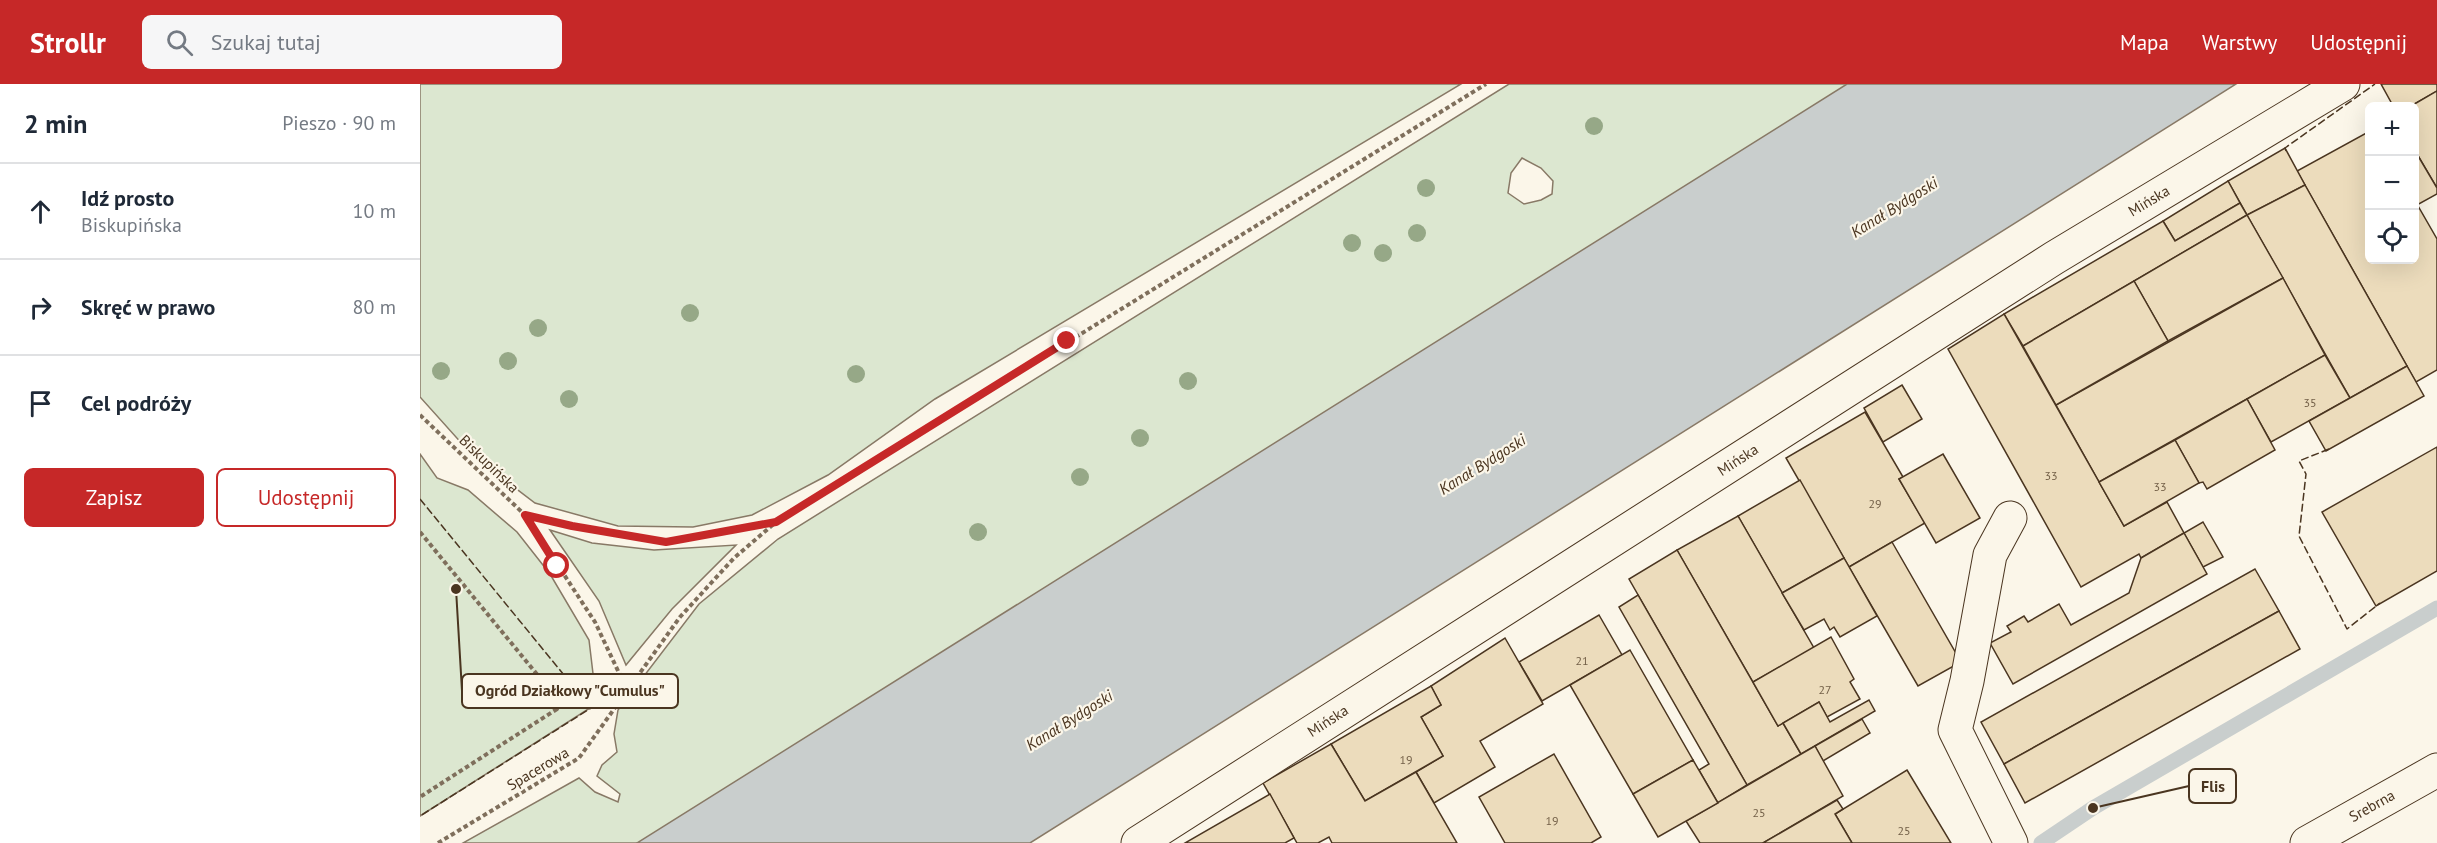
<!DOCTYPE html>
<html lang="pl">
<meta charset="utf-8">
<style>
:root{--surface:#fff;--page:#f6f6f7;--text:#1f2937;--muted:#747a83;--line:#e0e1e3;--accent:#c62828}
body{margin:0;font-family:"PT Sans",sans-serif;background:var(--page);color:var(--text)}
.controls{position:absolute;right:18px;top:18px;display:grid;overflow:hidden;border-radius:9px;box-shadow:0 6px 24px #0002}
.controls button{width:54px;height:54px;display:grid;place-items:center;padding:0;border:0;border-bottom:2px solid var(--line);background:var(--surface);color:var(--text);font:30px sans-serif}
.stop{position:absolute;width:18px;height:18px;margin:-14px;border:4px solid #c62828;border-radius:50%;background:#fff}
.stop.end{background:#c62828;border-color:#fff;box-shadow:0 2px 6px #0008}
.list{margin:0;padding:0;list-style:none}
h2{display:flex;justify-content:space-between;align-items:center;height:78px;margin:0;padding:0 24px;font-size:26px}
h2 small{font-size:20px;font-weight:400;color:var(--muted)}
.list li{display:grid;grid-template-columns:39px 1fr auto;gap:18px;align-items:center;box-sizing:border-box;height:96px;padding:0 24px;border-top:2px solid var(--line)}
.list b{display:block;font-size:22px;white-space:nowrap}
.list p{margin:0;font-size:20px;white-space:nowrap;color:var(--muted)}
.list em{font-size:20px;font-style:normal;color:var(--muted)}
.actions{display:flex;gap:12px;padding:18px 24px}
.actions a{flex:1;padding:14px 0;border:2px solid var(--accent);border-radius:9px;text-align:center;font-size:21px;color:var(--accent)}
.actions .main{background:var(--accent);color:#fff}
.icon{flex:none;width:33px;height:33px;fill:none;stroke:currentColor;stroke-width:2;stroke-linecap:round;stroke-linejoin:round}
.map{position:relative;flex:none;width:2017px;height:759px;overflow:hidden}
header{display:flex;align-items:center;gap:36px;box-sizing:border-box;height:84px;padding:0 30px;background:var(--accent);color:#fff}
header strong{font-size:28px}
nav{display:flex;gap:33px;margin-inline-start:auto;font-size:21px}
.search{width:420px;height:54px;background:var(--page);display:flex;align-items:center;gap:15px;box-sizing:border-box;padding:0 21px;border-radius:9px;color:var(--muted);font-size:22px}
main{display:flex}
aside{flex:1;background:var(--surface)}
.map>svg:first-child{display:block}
.green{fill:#dce7d0;stroke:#887966;stroke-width:1.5;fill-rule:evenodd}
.water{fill:#c9cecd;stroke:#887966;stroke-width:1.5}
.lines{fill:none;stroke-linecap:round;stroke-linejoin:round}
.stream{stroke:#c9cecd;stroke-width:15}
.building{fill:#ecdcbc;stroke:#4a3520;stroke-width:1.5}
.minor-casing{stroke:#4a3520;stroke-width:35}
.path{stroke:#7f6f5c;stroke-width:4;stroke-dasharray:4.5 3;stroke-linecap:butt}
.minor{stroke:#fbf6e9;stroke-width:33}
.fence{stroke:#4a3520;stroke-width:1.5;stroke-dasharray:8 3;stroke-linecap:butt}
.tree{fill:#96a887}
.route{stroke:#c62828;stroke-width:8}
.labels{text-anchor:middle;stroke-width:4.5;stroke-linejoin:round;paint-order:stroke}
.number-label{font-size:12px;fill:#725f47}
.street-label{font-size:15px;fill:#4a3520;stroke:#fbf6e9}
.water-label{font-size:16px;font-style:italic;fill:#4a3520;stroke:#fbf6e9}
.leader{fill:none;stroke:#4a3520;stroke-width:2}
.callout-dot{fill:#4a3520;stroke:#fbf6e9;stroke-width:2}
.callout{fill:#fbf6e9;stroke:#4a3520;stroke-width:2}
.callout-label{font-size:16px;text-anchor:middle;font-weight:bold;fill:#4a3520}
</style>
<header>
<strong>Strollr</strong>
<div class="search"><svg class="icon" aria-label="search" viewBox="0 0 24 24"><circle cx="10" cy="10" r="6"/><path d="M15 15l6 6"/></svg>Szukaj tutaj</div>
<nav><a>Mapa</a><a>Warstwy</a><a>Udostępnij</a></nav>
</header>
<main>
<aside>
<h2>2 min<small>Pieszo · 90 m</small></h2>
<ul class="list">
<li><svg class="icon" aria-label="ahead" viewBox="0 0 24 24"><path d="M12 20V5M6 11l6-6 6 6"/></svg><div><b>Idź prosto</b><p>Biskupińska</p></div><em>10 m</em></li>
<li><svg class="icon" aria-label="right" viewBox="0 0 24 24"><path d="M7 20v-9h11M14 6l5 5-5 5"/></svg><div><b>Skręć w prawo</b></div><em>80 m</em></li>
<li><svg class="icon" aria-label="arrive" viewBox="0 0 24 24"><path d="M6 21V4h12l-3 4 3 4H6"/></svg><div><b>Cel podróży</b></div></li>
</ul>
<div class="actions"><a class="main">Zapisz</a><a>Udostępnij</a></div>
</aside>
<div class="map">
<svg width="2017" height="759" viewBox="0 0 2017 759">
<rect width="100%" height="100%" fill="#fbf6e9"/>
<g class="green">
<path d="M0 0H1041L515 315 408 391 332 431 273 443 198 442 115 419 53 372 0 313Z"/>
<path d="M1089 0H1452L835 392 821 382 247 759H43L159 694 175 708 198 718 200 710 177 692 182 681 197 668 194 650 198 626 279 520 358 455ZM1102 74 1121 84 1133 97 1132 110 1121 116 1104 120 1088 109 1091 89Z"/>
<path d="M0 370 17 394 48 406 97 448 130 490 169 556 174 598 170 624 0 732Z"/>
<path d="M130 446 172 459 234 466 316 461 252 525 206 581 179 517Z"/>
</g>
<path class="water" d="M1427 0H1816L610 759H217Z"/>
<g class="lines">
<path class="stream" d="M1621 759 1673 724 2017 524"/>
</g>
<g class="building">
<path d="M1961 0H2017V7L1991 22H1971L1972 20Z"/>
<path d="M2017 7V104L1994 65V22H1991Z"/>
<path d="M1950 47V176H1994V115L2017 155V286L1996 298 1877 87Z"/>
<path d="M1865 64 1885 101 1827 131 1808 97Z"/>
<path d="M1994 65 2017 104V110L1997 121 1994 115Z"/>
<path d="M1808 97 1820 119 1755 157 1743 137Z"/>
<path d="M1885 101 1987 282 1930 314 1827 131Z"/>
<path d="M1820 119 1827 131 1603 262 1584 230 1743 137 1755 157Z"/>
<path d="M1827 131 1863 194 1748 257 1714 197Z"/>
<path d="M1863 194 1905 271 1679 398 1636 321Z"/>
<path d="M1714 197 1748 257 1636 321 1603 262Z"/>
<path d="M1584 230 1704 442 1747 418 1764 449 1721 474 1719 470 1661 503 1528 265Z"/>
<path d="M1905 271 1930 314 1851 358 1827 315Z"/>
<path d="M1987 282 2004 312 1906 367 1889 337Z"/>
<path d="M1482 301 1502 335 1463 358 1444 324Z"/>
<path d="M1827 315 1855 366 1787 405 1783 398 1779 399 1755 356Z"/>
<path d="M1445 328 1483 393 1479 395 1505 439 1429 483 1366 374Z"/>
<path d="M1755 356 1779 399 1704 442 1679 398Z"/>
<path d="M2017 363V487L1956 522 1902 428Z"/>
<path d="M1523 370 1560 434 1516 459 1479 395Z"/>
<path d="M1380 396 1424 474 1362 509 1318 432Z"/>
<path d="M1318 432 1394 564 1333 598 1257 466Z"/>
<path d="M1783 438 1803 473 1783 483 1764 449Z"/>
<path d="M1764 449 1787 490 1593 600 1570 559 1591 548 1587 542 1604 532 1608 538 1639 520 1651 541 1709 509 1721 474Z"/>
<path d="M1472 458 1541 578 1498 602 1429 483Z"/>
<path d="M1257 466 1358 642 1363 639 1381 670 1327 701 1209 495Z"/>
<path d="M1424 474 1457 532 1420 553 1414 543 1410 546 1404 535 1384 546 1362 509Z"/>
<path d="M1835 485 1859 527 1584 680 1561 638Z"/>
<path d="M1218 511 1327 701 1298 719 1279 686 1289 680 1199 523Z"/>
<path d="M1859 527 1880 565 1605 719 1584 680Z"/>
<path d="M1179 531 1202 571 1122 617 1099 578Z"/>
<path d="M1411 553 1434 595 1430 598 1440 615 1407 633 1399 618 1358 642 1333 598Z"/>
<path d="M1085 554 1123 620 1060 657 1075 683 1014 719 996 688 1023 672 1001 633 1021 621 1011 602Z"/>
<path d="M1210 566 1273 676 1213 710 1150 601Z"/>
<path d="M1011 602 1021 621 1001 633 1023 672 945 717 911 660Z"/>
<path d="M1449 616 1455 627 1381 670 1363 639 1399 618 1410 638Z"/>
<path d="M1442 635 1450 649 1403 677 1395 662Z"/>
<path d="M911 660 945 717 996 688 1037 759H912L909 753 898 759H877L843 699Z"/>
<path d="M1395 662 1423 712 1343 759H1280L1266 737Z"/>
<path d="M1134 670 1181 753 1171 759H1085L1059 713Z"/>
<path d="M1273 676 1298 719 1238 753 1213 710Z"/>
<path d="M1487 686 1531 759H1432L1415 730Z"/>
<path d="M850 710 874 754 865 759H765Z"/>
<path d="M1417 716 1423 725 1415 730 1432 759H1343Z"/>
</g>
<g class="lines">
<defs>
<g id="minor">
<path d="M1590 434 1570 471 1547 597 1535 646 1591 759"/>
<path d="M718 759 1634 174 1923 0"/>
<path d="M1887 759 2017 686"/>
</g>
</defs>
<use href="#minor" class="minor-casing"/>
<g class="path">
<path d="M0 331 105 431 175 538 207 606"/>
<path d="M106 432 152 442 246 457 355 438"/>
<path d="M0 448 134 611 137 625 0 713"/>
<path d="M18 759 159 674 260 533 314 474 356 438 1066 0"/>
</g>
<use href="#minor" class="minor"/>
<g class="fence">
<path d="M1866 67 1865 64 1955 0"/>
<path d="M1909 365 1879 377 1886 390 1879 452 1927 545 1960 519"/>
<path d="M0 415 171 624 0 732"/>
</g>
</g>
<g class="tree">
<circle cx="1174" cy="42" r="9"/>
<circle cx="1006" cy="104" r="9"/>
<circle cx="997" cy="149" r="9"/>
<circle cx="932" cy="159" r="9"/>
<circle cx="963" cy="169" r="9"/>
<circle cx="270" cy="229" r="9"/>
<circle cx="118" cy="244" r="9"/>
<circle cx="88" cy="277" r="9"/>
<circle cx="21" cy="287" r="9"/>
<circle cx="436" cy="290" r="9"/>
<circle cx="768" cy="297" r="9"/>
<circle cx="149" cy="315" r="9"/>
<circle cx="720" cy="354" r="9"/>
<circle cx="660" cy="393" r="9"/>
<circle cx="558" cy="448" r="9"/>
</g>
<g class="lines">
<path class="route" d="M137 482 105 431 152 442 246 458 356 438 647 257"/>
</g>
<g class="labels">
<g class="number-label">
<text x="1890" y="323">35</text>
<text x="1631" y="396">33</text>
<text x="1740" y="407">33</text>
<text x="1455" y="424">29</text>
<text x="1162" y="581">21</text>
<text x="1405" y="610">27</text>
<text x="986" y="680">19</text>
<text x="1339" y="733">25</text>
<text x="1132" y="741">19</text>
<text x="1484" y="751">25</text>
</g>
<g class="street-label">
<text transform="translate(1729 117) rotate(-31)" y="5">Mińska</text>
<text transform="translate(1318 376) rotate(-33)" y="5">Mińska</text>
<text transform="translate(69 380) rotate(44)" y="5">Biskupińska</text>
<text transform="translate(908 637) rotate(-33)" y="5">Mińska</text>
<text transform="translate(118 685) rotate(-31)" y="5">Spacerowa</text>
<text transform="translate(1952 722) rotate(-29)" y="5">Srebrna</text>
</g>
<g class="water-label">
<text transform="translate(1474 123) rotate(-32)" y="6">Kanał Bydgoski</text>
<text transform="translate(1062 380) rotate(-32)" y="6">Kanał Bydgoski</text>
<text transform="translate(649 636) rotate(-32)" y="6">Kanał Bydgoski</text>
</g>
</g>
<path class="leader" d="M36 505L42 607M1673 724L1769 702"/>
<g class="callout-dot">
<circle cx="36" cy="505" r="6"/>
<circle cx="1673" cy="724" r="6"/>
</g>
<g class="callout">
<rect x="42" y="590" width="216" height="34" rx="6"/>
<rect x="1769" y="685" width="47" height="34" rx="6"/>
</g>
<g class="callout-label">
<text x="150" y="612">Ogród Działkowy "Cumulus"</text>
<text x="1793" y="708">Flis</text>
</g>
</svg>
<div class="controls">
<button>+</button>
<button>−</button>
<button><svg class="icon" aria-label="locate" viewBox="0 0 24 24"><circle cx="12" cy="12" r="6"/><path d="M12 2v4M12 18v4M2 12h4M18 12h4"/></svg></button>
</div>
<div class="stop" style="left:137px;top:482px"></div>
<div class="stop end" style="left:647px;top:257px"></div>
</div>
</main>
